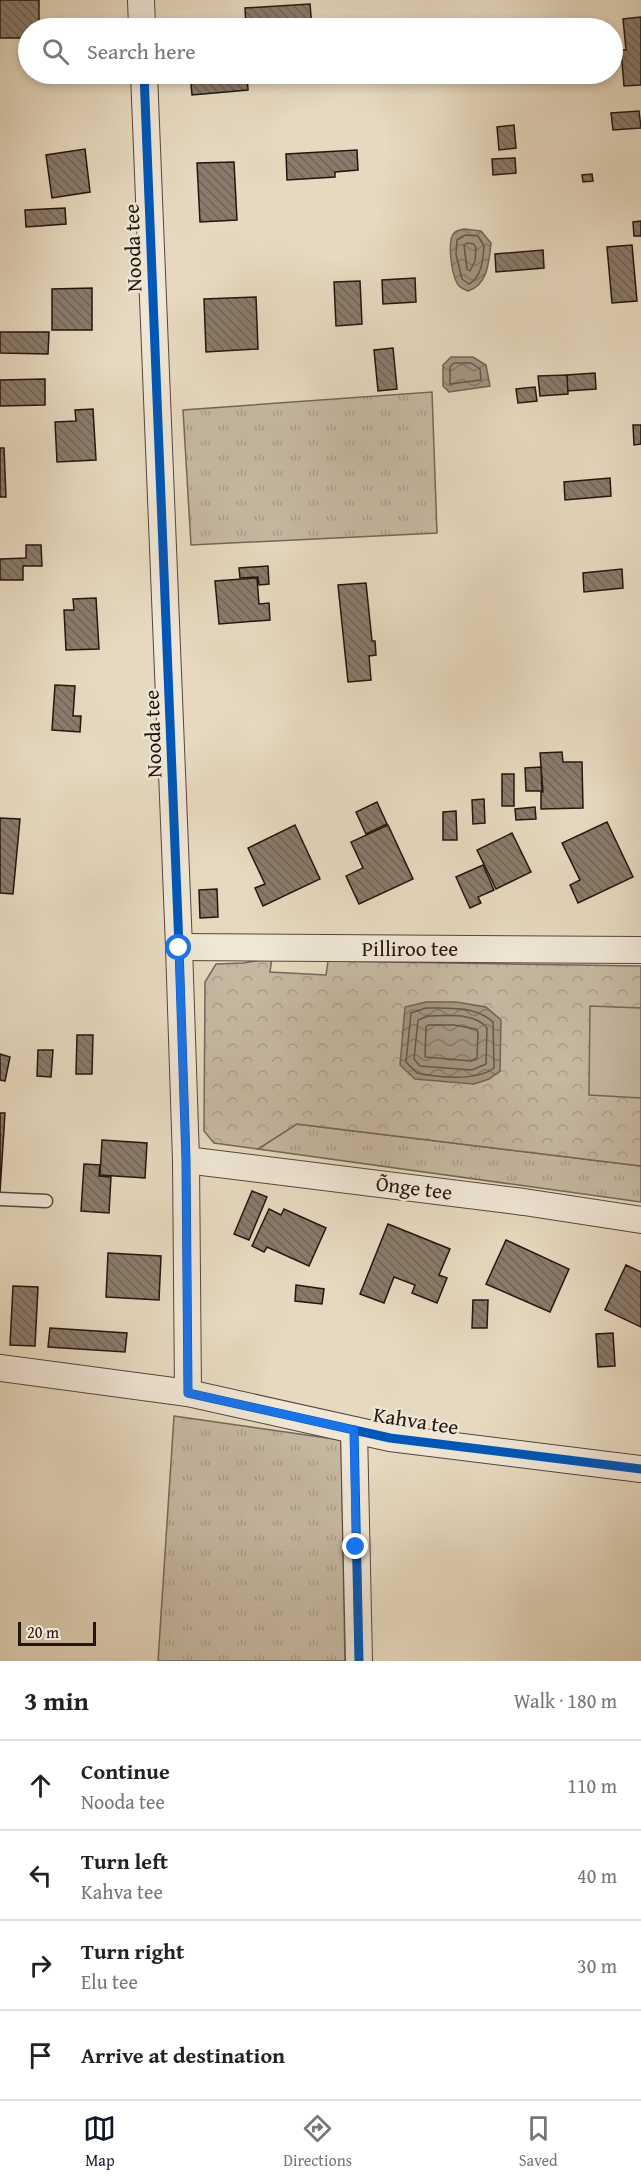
<!DOCTYPE html>
<meta charset="utf-8">
<style>
:root{--surface:#fff;--page:#f6f6f6;--text:#222;--muted:#767676;--line:#e0e0e0;--accent:#111827}
body{margin:0;font-family:"Gentium Book Plus",serif;background:var(--page);color:var(--text)}
.scale{position:absolute;left:18px;bottom:15px;width:78px;box-sizing:border-box;padding-left:6px;border:3px solid #24160f;border-top:0;font-size:16px;line-height:21px;white-space:nowrap;color:#24160f;-webkit-text-stroke:4px #efe6d5;paint-order:stroke}
.stop{position:absolute;width:18px;height:18px;margin:-14px;border:4px solid #1a73e8;border-radius:50%;background:#fff}
.stop.end{background:#1a73e8;border-color:#fff;box-shadow:0 2px 6px #0008}
.list{margin:0;padding:0;list-style:none}
h2{display:flex;justify-content:space-between;align-items:center;height:78px;margin:0;padding:0 24px;font-size:26px}
h2 small{font-size:20px;font-weight:400;color:var(--muted)}
.list li{display:grid;grid-template-columns:39px 1fr auto;gap:18px;align-items:center;box-sizing:border-box;height:90px;padding:0 24px;border-top:2px solid var(--line)}
.list b{display:block;font-size:22px;white-space:nowrap}
.list p{margin:0;font-size:20px;white-space:nowrap;color:var(--muted)}
.list em{font-size:20px;font-style:normal;color:var(--muted)}
.icon{flex:none;width:33px;height:33px;fill:none;stroke:currentColor;stroke-width:2;stroke-linecap:round;stroke-linejoin:round}
.map{position:relative;flex:none;width:641px;height:1661px;overflow:hidden}
.search{position:absolute;background:var(--surface);box-shadow:0 3px 9px #0003;left:18px;right:18px;top:18px;height:66px;display:flex;align-items:center;gap:15px;box-sizing:border-box;padding:0 21px;border-radius:33px;color:var(--muted);font-size:22px}
.sheet{height:438px;background:var(--surface)}
nav{display:flex;justify-content:space-around;align-items:center;box-sizing:border-box;height:84px;border-top:2px solid var(--line);background:var(--surface);font-size:16px;color:var(--muted)}
nav a{display:grid;justify-items:center;gap:3px}
nav .on{color:var(--accent)}
.map>svg:first-child{display:block}
.grass{fill:url(#grass-tufts);stroke:#746758;stroke-width:1.5}
.park{fill:url(#park-crowns);stroke:#746758;stroke-width:1.5}
.garden{fill:#c5b8a1;stroke:#746758;stroke-width:1.5}
.water{fill:url(#water-waves);stroke:#716355;stroke-width:1.5}
.lines{fill:none;stroke-linecap:round;stroke-linejoin:round}
.shore{stroke:#645649;stroke-width:1.5}
.building{fill:url(#building-back-hatch);stroke:#24160f;stroke-width:1.5}
.service-casing{stroke:#54473b;stroke-width:15}
.minor-casing{stroke:#54473b;stroke-width:28}
.service{stroke:#efe6d5;stroke-width:12}
.minor{stroke:#efe6d5;stroke-width:26}
.cycleway-casing{stroke:#efe6d5;stroke-width:13}
.cycleway{stroke:#0057b8;stroke-width:9}
.route{stroke:#1a73e8;stroke-width:8}
.labels{text-anchor:middle;stroke-width:4.5;stroke-linejoin:round;paint-order:stroke}
.street-label{font-size:21px;fill:#24160f;stroke:#efe6d5}
</style>
<div class="map">
<svg width="641" height="1661" viewBox="0 0 641 1661">
<defs>
<pattern id="grass-tufts" width="24" height="20" patternUnits="userSpaceOnUse" patternTransform="scale(1.5)"><rect width="24" height="20" fill="#c5b8a1"/><path d="M3 7l-1-3M5 7V3M7 7l1-3M15 17l-1-3M17 17v-4M19 17l1-3" fill="none" stroke="#a99d89"/></pattern>
<pattern id="park-crowns" width="20" height="18" patternUnits="userSpaceOnUse" patternTransform="scale(1.5)"><rect width="20" height="18" fill="#c5b8a1"/><path d="M2 6a3 3 0 1 1 6 0M12 15a3 3 0 1 1 6 0" fill="none" stroke="#a99d89"/></pattern>
<pattern id="water-waves" width="16" height="10" patternUnits="userSpaceOnUse" patternTransform="scale(1.5)"><rect width="16" height="10" fill="#a49783"/><path d="M0 5q4-4 8 0t8 0" fill="none" stroke="#857a6a"/></pattern>
<pattern id="building-back-hatch" width="6" height="6" patternUnits="userSpaceOnUse" patternTransform="scale(1.5)"><rect width="6" height="6" fill="#897b6b"/><path d="M-1 5l2 2M0 0l6 6M5-1l2 2" fill="none" stroke="#706456"/></pattern>
</defs>
<rect width="100%" height="100%" fill="#e6d9bf"/>
<filter id="stains"><feTurbulence type="fractalNoise" baseFrequency=".00333" numOctaves="4"/><feColorMatrix values="0 0 0 0 .2 0 0 0 0 .09 0 0 0 0 .02 0 0 0 .5 -.17"/></filter>
<radialGradient id="worn" r=".72"><stop offset=".6" stop-color="#630" stop-opacity="0"/><stop offset="1" stop-color="#630" stop-opacity=".3"/></radialGradient>
<g class="grass">
<path d="M432 392 437 533 191 545 183 410Z"/>
<path d="M296 1124 641 1166V1202L258 1149Z"/>
<path d="M174 1416 341 1440 345 1661H158Z"/>
</g>
<path class="park" d="M272 958 270 972 326 975 328 961 641 966V1166L297 1124 258 1149 214 1143 204 1131 205 982 216 964 244 963Z"/>
<path class="garden" d="M590 1006 641 1008V1098L589 1095Z"/>
<g class="water">
<path d="M464 229 481 231 491 243C489 261 488 285 468 291 464 289 459 288 457 283 452 274 446 239 455 232 458 230 461 230 464 229Z"/>
<path d="M451 357H473L486 365 490 386 449 392 443 386V365Z"/>
<path d="M426 1002H456L486 1007 501 1020 500 1071 489 1079 474 1084 415 1079 400 1065 405 1007Z"/>
</g>
<g class="lines">
<g class="shore">
<path d="M465 235 478 236 484 246C483 259 482 277 469 284L462 279 456 254 457 240Z"/>
<path d="M467 243 474 244 476 248 475 261 470 271 467 269 464 245Z"/>
<path d="M471 363 480 369 481 380 450 384V367L454 363Z"/>
<path d="M426 1008C450 1008 475 1006 493 1022L494 1068C475 1082 438 1077 417 1073L406 1062 411 1013Z"/>
<path d="M428 1016C446 1016 475 1012 487 1028L486 1064 472 1070 420 1066 414 1059 418 1020Z"/>
<path d="M428 1025H454L476 1029 478 1032 477 1058 471 1061 425 1057 426 1027Z"/>
</g>
</g>
<g class="building">
<path d="M0 0H39V28H28V49H22L23 38H0Z"/>
<path d="M310 4 312 28H246L245 8Z"/>
<path d="M641 17V85L624 86 621 50H626L623 19Z"/>
<path d="M190 74H247L248 90 192 95Z"/>
<path d="M639 111 641 128 613 130 611 113Z"/>
<path d="M514 125 516 148 499 150 497 127Z"/>
<path d="M85 149 90 192 52 198 46 155Z"/>
<path d="M357 150 358 170 335 172V177L287 180 286 154Z"/>
<path d="M515 158 516 173 493 175 492 159Z"/>
<path d="M234 162 237 220 200 222 197 163Z"/>
<path d="M592 174 593 181 583 182 582 175Z"/>
<path d="M65 208 66 224 26 227 25 210Z"/>
<path d="M641 221V236H634L633 222Z"/>
<path d="M632 245 637 301 612 303 607 247Z"/>
<path d="M543 250 544 268 496 272 495 254Z"/>
<path d="M415 278 416 302 383 304 382 280Z"/>
<path d="M360 281 362 324 336 326 334 282Z"/>
<path d="M92 288V330H52V289Z"/>
<path d="M256 297 258 349 206 352 204 299Z"/>
<path d="M0 332H49L48 354 0 353Z"/>
<path d="M393 348 397 389 378 391 374 350Z"/>
<path d="M595 373 596 389 567 391V375Z"/>
<path d="M567 375 568 394 540 396 538 376Z"/>
<path d="M45 379V405L0 406V380Z"/>
<path d="M535 387 537 401 518 403 516 389Z"/>
<path d="M93 409 96 460 57 462 55 422 76 421 75 410Z"/>
<path d="M633 425H641V444L634 445Z"/>
<path d="M0 448H4L6 497H0Z"/>
<path d="M610 478 611 496 565 500 564 482Z"/>
<path d="M26 545H41L42 566H23V580H0V559L26 558Z"/>
<path d="M268 566 269 584 259 585 258 577 240 578 239 568Z"/>
<path d="M622 569 623 588 584 592 583 573Z"/>
<path d="M257 578 259 604 269 603 270 620 219 624 215 581Z"/>
<path d="M366 583 372 641H375L376 655 369 656 371 680 348 682 338 585Z"/>
<path d="M96 598 99 649 66 650 64 610H74L73 599Z"/>
<path d="M55 685 75 686 73 716H81L80 732 52 730Z"/>
<path d="M562 752 563 762H582L583 808 541 809V792H543L540 753Z"/>
<path d="M541 767 542 791H526L525 768Z"/>
<rect x="502" y="774" width="12" height="32"/>
<path d="M484 799 485 823 473 824 472 800Z"/>
<path d="M377 802 387 824 366 834 356 812Z"/>
<path d="M535 807 536 819 516 820 515 809Z"/>
<path d="M456 811 457 840H443V812Z"/>
<path d="M0 818 20 819 13 894 0 893Z"/>
<path d="M607 822 633 877 578 903 570 885 580 880 562 843Z"/>
<path d="M295 825 320 879 263 906 255 888 265 884 248 848Z"/>
<path d="M388 825 413 879 359 904 346 876 363 868 351 842Z"/>
<path d="M512 833 531 872 496 889 477 850Z"/>
<path d="M483 865 494 890 478 897 481 903 470 908 456 877Z"/>
<path d="M217 889 218 917 200 918 199 890Z"/>
<path d="M77 1035H93L92 1074H76Z"/>
<path d="M38 1050H53L51 1077 37 1076Z"/>
<path d="M0 1054 10 1057 5 1081 0 1080Z"/>
<path d="M0 1113H5L0 1192Z"/>
<path d="M102 1140 147 1143 145 1178 100 1175Z"/>
<path d="M84 1164 100 1165 99 1176 111 1177 109 1213 81 1211Z"/>
<path d="M252 1191 267 1197 249 1240 234 1234Z"/>
<path d="M269 1209 281 1215 284 1209 326 1228 309 1266 267 1247 264 1252 252 1246Z"/>
<path d="M388 1224 450 1249 439 1275 447 1278 437 1303 412 1293 415 1285 394 1277 384 1303 360 1294Z"/>
<path d="M506 1240 569 1269 550 1312 486 1284Z"/>
<path d="M108 1253 161 1256 159 1300 106 1297Z"/>
<path d="M626 1265 641 1272V1327L605 1310Z"/>
<path d="M296 1285 324 1289 322 1304 295 1301Z"/>
<path d="M13 1286 38 1287 35 1346 10 1345Z"/>
<path d="M473 1300H488L487 1328H472Z"/>
<path d="M50 1328 127 1333 125 1352 48 1347Z"/>
<path d="M613 1333 615 1366 598 1367 596 1334Z"/>
</g>
<g class="lines">
<defs>
<path id="service" d="M0 1199 46 1201"/>
<g id="minor">
<path d="M141 0 142 28"/>
<path d="M144 74 179 947 186 1160 188 1393"/>
<path d="M179 947 641 950"/>
<path d="M186 1160 524 1202 641 1220"/>
<path d="M0 1368 188 1393 390 1438 641 1469"/>
<path d="M354 1430 359 1661"/>
</g>
</defs>
<use href="#service" class="service-casing"/>
<use href="#minor" class="minor-casing"/>
<use href="#service" class="service"/>
<use href="#minor" class="minor"/>
<defs>
<g id="cycleway">
<path d="M144 74 179 947 186 1160 188 1393 390 1438 641 1469"/>
<path d="M354 1430 359 1661"/>
</g>
</defs>
<use href="#cycleway" class="cycleway-casing"/>
<use href="#cycleway" class="cycleway"/>
</g>
<g class="lines">
<path class="route" d="M179 948 186 1160 188 1393 354 1430 356 1547"/>
</g>
<g class="labels">
<g class="street-label">
<text transform="translate(133 248) rotate(-92)" y="7">Nooda tee</text>
<text transform="translate(153 734) rotate(-92)" y="7">Nooda tee</text>
<text x="410" y="956">Pilliroo tee</text>
<text transform="translate(414 1188) rotate(7)" y="7">Õnge tee</text>
<text transform="translate(416 1421) rotate(9)" y="7">Kahva tee</text>
</g>
</g>
<rect width="100%" height="100%" filter="url(#stains)"/>
<rect width="100%" height="100%" fill="url(#worn)"/>
</svg>
<div class="scale">20 m</div>
<div class="stop" style="left:179px;top:948px"></div>
<div class="stop end" style="left:356px;top:1547px"></div>
<div class="search"><svg class="icon" aria-label="search" viewBox="0 0 24 24"><circle cx="10" cy="10" r="6"/><path d="M15 15l6 6"/></svg>Search here</div>
</div>
<section class="sheet">
<h2>3 min<small>Walk · 180 m</small></h2>
<ul class="list">
<li><svg class="icon" aria-label="ahead" viewBox="0 0 24 24"><path d="M12 20V5M6 11l6-6 6 6"/></svg><div><b>Continue</b><p>Nooda tee</p></div><em>110 m</em></li>
<li><svg class="icon" aria-label="left" viewBox="0 0 24 24"><path d="M17 20v-9H6M10 6l-5 5 5 5"/></svg><div><b>Turn left</b><p>Kahva tee</p></div><em>40 m</em></li>
<li><svg class="icon" aria-label="right" viewBox="0 0 24 24"><path d="M7 20v-9h11M14 6l5 5-5 5"/></svg><div><b>Turn right</b><p>Elu tee</p></div><em>30 m</em></li>
<li><svg class="icon" aria-label="arrive" viewBox="0 0 24 24"><path d="M6 21V4h12l-3 4 3 4H6"/></svg><div><b>Arrive at destination</b></div></li>
</ul>
</section>
<nav>
<a class="on"><svg class="icon" aria-label="map" viewBox="0 0 24 24"><path d="M3 6l6-2 6 2 6-2v14l-6 2-6-2-6 2zM9 4v14M15 6v14"/></svg>Map</a>
<a><svg class="icon" aria-label="directions" viewBox="0 0 24 24"><path d="M12 3l9 9-9 9-9-9zM9 14v-3h6M13 9l2 2-2 2"/></svg>Directions</a>
<a><svg class="icon" aria-label="saved" viewBox="0 0 24 24"><path d="M7 4h10v16l-5-4-5 4z"/></svg>Saved</a>
</nav>
